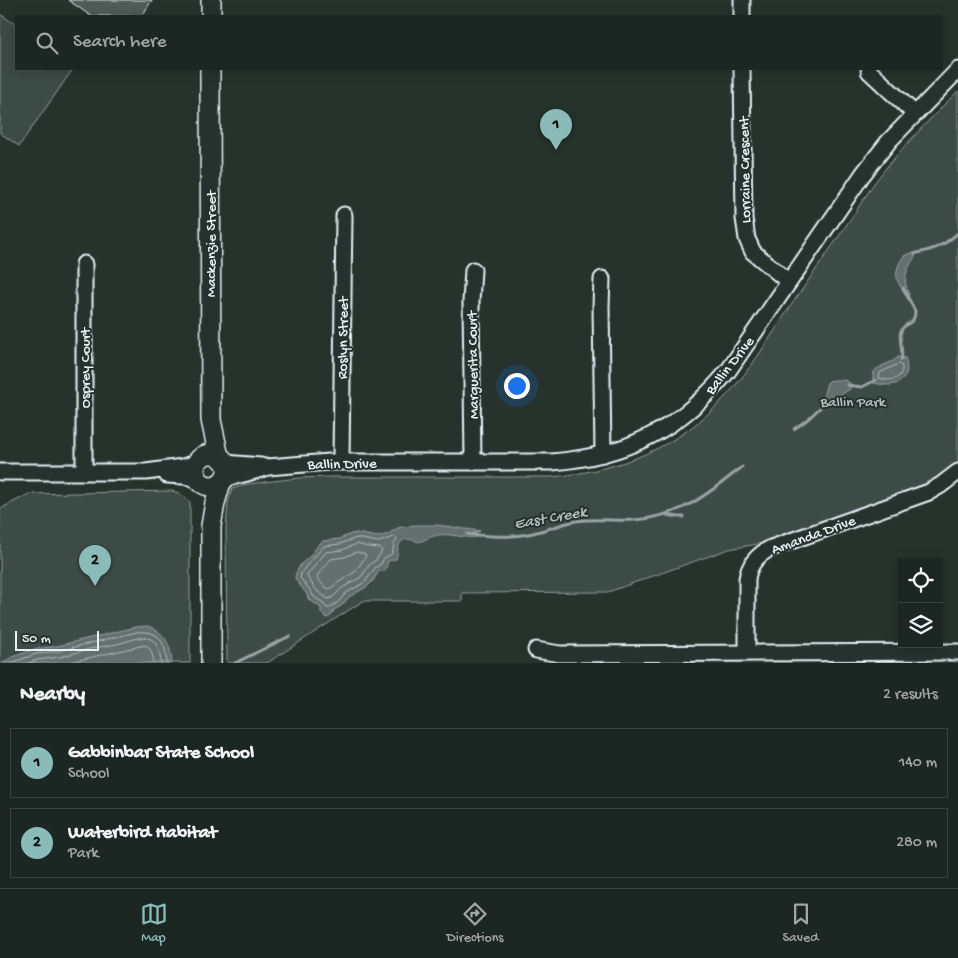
<!DOCTYPE html>
<style>
:root{--surface:#1c2622;--page:#252e2a;--text:#f1f3f6;--muted:#a0a5a5;--line:#3a4340;--accent:#8bbbb9}
body{margin:0;font-family:"Gochi Hand",sans-serif;background:var(--page);color:var(--text)}
.controls{position:absolute;right:15px;bottom:15px;display:grid;overflow:hidden;border-radius:0px;box-shadow:0 2px 12px #0003}
.controls button{width:45px;height:45px;display:grid;place-items:center;padding:0;border:0;border-bottom:1px solid var(--line);background:var(--surface);color:var(--text);font:25px sans-serif}
.scale{position:absolute;left:15px;bottom:12px;width:84px;box-sizing:border-box;padding-left:5px;border:2px solid #e8f1f8;border-top:0;font-size:14px;line-height:18px;white-space:nowrap;color:#e8f1f8;-webkit-text-stroke:4px #26332d;paint-order:stroke}
.you{position:absolute;left:516px;top:385px;width:18px;height:18px;margin:-12px;border:4px solid #fff;border-radius:50%;background:#1a73e8;box-shadow:0 0 0 8px #1a73e833}
.badge{display:grid;place-items:center;width:32px;height:32px;border-radius:50%;background:var(--accent);color:#111;font-size:16px;font-weight:700}
.pin{position:absolute;translate:-50% -41px;filter:drop-shadow(0 1px 2px #0008)}
.pin::after{content:'';position:absolute;top:26px;width:18px;height:15px;background:inherit;clip-path:polygon(0 0,100% 0,50% 100%)}
.list{margin:0;padding:0;list-style:none}
h2{display:flex;justify-content:space-between;align-items:center;height:65px;margin:0;padding:0 20px;font-size:21px}
h2 small{font-size:16px;font-weight:400;color:var(--muted)}
.list li{display:grid;grid-template-columns:32px 1fr auto;gap:15px;align-items:center;box-sizing:border-box;height:70px;margin:0 10px 10px;padding:0 10px;border:1px solid var(--line);border-radius:0px}
.list b{display:block;font-size:19px;white-space:nowrap}
.list p{margin:0;font-size:16px;white-space:nowrap;color:var(--muted)}
.list em{font-size:16px;font-style:normal;color:var(--muted)}
.icon{flex:none;width:28px;height:28px;fill:none;stroke:currentColor;stroke-width:2;stroke-linecap:round;stroke-linejoin:round}
.map{position:relative;flex:none;width:958px;height:663px;overflow:hidden}
.search{position:absolute;background:var(--surface);box-shadow:0 2px 12px #0003;left:15px;right:15px;top:15px;height:55px;display:flex;align-items:center;gap:12px;box-sizing:border-box;padding:0 18px;border-radius:0px;color:var(--muted);font-size:19px}
.sheet{height:225px;background:var(--surface)}
nav{display:flex;justify-content:space-around;align-items:center;box-sizing:border-box;height:70px;border-top:1px solid var(--line);background:var(--surface);font-size:14px;color:var(--muted)}
nav a{display:grid;justify-items:center;gap:2px}
nav .on{color:var(--accent)}
.map>svg:first-child{display:block}
.green{fill:#3e4b47;stroke:#939ea0}
.water{fill:#636f6d;stroke:#98a3a5}
.lines{fill:none;stroke-linecap:round;stroke-linejoin:round}
.shore{stroke:#b3bdc0;stroke-width:1}
.stream{stroke:#98a3a5;stroke-width:3}
.building{fill:#505c59;stroke:#e8f1f8}
.minor-casing{stroke:#e8f1f8;stroke-width:19}
.major-casing{stroke:#e8f1f8;stroke-width:22}
.minor{stroke:#26332d;stroke-width:15}
.major{stroke:#26332d;stroke-width:19}
.labels{text-anchor:middle;stroke-width:4;stroke-linejoin:round;paint-order:stroke}
.street-label{font-size:15px;fill:#e8f1f8;stroke:#26332d}
.park-label{font-size:15px;fill:#b5bfc3;stroke:#26332d}
.water-label{font-size:16px;font-style:italic;fill:#b3bdc0;stroke:#26332d}
</style>
<div class="map">
<svg width="958" height="663" viewBox="0 0 958 663">
<rect width="100%" height="100%" fill="#26332d"/>
<filter id="ink" filterUnits="userSpaceOnUse"><feTurbulence type="fractalNoise" baseFrequency=".02" numOctaves="2"/><feDisplacementMap in="SourceGraphic" scale="10" xChannelSelector="R" yChannelSelector="G"/><feConvolveMatrix kernelMatrix="1 2 1 2 8 2 1 2 1" color-interpolation-filters="sRGB"/></filter>
<g filter="url(#ink)">
<g class="green">
<path d="M0 14 16 25V69H73L19 146 0 133Z"/>
<path d="M958 91V463L952 468 926 486 769 542 729 549 608 592 462 593V601H363L267 663H227L226 528 228 502 232 489 247 484 299 478 330 477H552C620 470 679 448 726 396 751 370 770 337 790 307 819 265 848 224 875 182 900 149 929 120 958 91Z"/>
<path d="M172 491 179 493 190 502V663H0V509L29 494Z"/>
</g>
<g class="water">
<path d="M912 253H917C908 269 901 276 909 295 894 284 893 270 904 256Z"/>
<path d="M898 357 905 358C911 374 903 386 885 385 881 385 877 383 873 383 873 380 873 377 873 374 875 366 892 364 898 357Z"/>
<path d="M835 380C841 380 846 379 851 384L850 389C840 394 833 405 823 406L821 404 827 383 829 381Z"/>
<path d="M415 525H437L480 531 471 534 478 537C464 539 452 533 438 535 431 536 425 540 419 542 412 540 404 536 399 545 397 549 398 554 396 559L388 561 385 571H379L372 582 368 586 349 597 341 606 334 610 331 616 327 618 321 613V609L319 606 309 600 306 593 295 579 296 573 301 564 310 556 319 544 323 541 339 539 351 534 356 533 378 537 388 534 398 528Z"/>
<path d="M148 626C167 634 170 644 172 663H3L12 657 35 649 57 646 136 627Z"/>
</g>
<g class="lines">
<g class="shore">
<path d="M899 364 902 366C903 380 890 382 879 378L880 373Z"/>
<path d="M394 537H396L397 540 394 544 392 554 384 558 381 564 375 568 365 582 346 593 338 602 329 608H327L322 602 313 596 310 590 300 578 301 574 305 567 324 546 340 544 356 538 378 542Z"/>
<path d="M357 544 369 547 380 548 382 551 376 560 370 564 361 577 342 588 333 597 328 599 317 591 308 578 307 575 326 552 342 550Z"/>
<path d="M357 552 365 554 366 556 356 571 339 582 330 589C325 588 318 581 317 576L331 559 344 557Z"/>
<path d="M11 663 36 654 58 651 137 632C160 630 165 642 167 663"/>
<path d="M28 663 37 660 60 657 89 649 117 644 138 638C139 638 146 637 147 638 158 639 160 654 161 663"/>
<path d="M66 663 145 645C152 649 153 655 153 663"/>
</g>
<g class="stream">
<path d="M915 254 917 253C936 249 943 246 958 233"/>
<path d="M901 360C904 351 898 339 901 331 905 321 915 326 915 311L903 288"/>
<path d="M847 385 862 387 876 380"/>
<path d="M794 429 808 419 824 404"/>
<path d="M667 515 679 517H684"/>
<path d="M467 534C487 536 508 538 528 534 545 531 560 524 576 521 596 518 615 521 634 520 680 517 707 495 742 467"/>
<path d="M235 663 290 636"/>
</g>
</g>
<path class="building" d="M68 0H152L142 16H91Z"/>
<g class="lines">
<defs>
<g id="minor">
<path d="M742 0V16"/>
<path d="M742 69 744 218 747 239 753 252 789 282"/>
<path d="M869 71 915 114"/>
<path d="M602 279 601 306 603 454"/>
<path d="M341 461 344 215"/>
<path d="M473 461 471 302 473 270"/>
<path d="M225 463 261 466"/>
<path d="M0 472H146L183 467 197 463"/>
<path d="M84 472V264"/>
<path d="M167 475 183 476 199 479"/>
<path d="M224 479 251 472 268 467 329 462H552C627 456 680 429 728 371L863 174 889 141 958 70"/>
<path d="M536 650 560 654 958 652"/>
<path d="M747 652V579C749 564 757 555 771 548L929 492 941 485 958 472"/>
</g>
<g id="major">
<path d="M211 16V0"/>
<path d="M210 69 211 420 219 457"/>
<circle cx="211" cy="470" r="16"/>
<path d="M211 663V526L215 503 221 482"/>
</g>
</defs>
<use href="#minor" class="minor-casing"/>
<use href="#major" class="major-casing"/>
<use href="#minor" class="minor"/>
<use href="#major" class="major"/>
</g>
</g>
<g class="labels">
<g class="street-label">
<text transform="translate(744 170) rotate(-91)" y="5">Lorraine Crescent</text>
<text transform="translate(210 244) rotate(-90)" y="5">Mackenzie Street</text>
<text transform="translate(342 338) rotate(-89)" y="5">Roslyn Street</text>
<text transform="translate(472 365) rotate(-91)" y="5">Marguerita Court</text>
<text transform="translate(729 365) rotate(-52)" y="5">Ballin Drive</text>
<text transform="translate(84 368) rotate(-90)" y="5">Osprey Court</text>
<text transform="translate(342 463) rotate(-1)" y="5">Ballin Drive</text>
<text transform="translate(813 534) rotate(-20)" y="5">Amanda Drive</text>
</g>
<g class="park-label">
<text x="853" y="406">Ballin Park</text>
</g>
<g class="water-label">
<text transform="translate(550 516) rotate(-10)" y="6">East Creek</text>
</g>
</g>
</svg>
<div class="controls">
<button><svg class="icon" aria-label="locate" viewBox="0 0 24 24"><circle cx="12" cy="12" r="6"/><path d="M12 2v4M12 18v4M2 12h4M18 12h4"/></svg></button>
<button><svg class="icon" aria-label="layers" viewBox="0 0 24 24"><path d="M12 4l9 5-9 5-9-5zM3 14l9 5 9-5"/></svg></button>
</div>
<div class="scale">50 m</div>
<div class="you"></div>
<div class="pin badge" style="left:556px;top:150px">1</div>
<div class="pin badge" style="left:95px;top:586px">2</div>
<div class="search"><svg class="icon" aria-label="search" viewBox="0 0 24 24"><circle cx="10" cy="10" r="6"/><path d="M15 15l6 6"/></svg>Search here</div>
</div>
<section class="sheet">
<h2>Nearby<small>2 results</small></h2>
<ul class="list">
<li><span class="badge">1</span><div><b>Gabbinbar State School</b><p>School</p></div><em>140 m</em></li>
<li><span class="badge">2</span><div><b>Waterbird Habitat</b><p>Park</p></div><em>280 m</em></li>
</ul>
</section>
<nav>
<a class="on"><svg class="icon" aria-label="map" viewBox="0 0 24 24"><path d="M3 6l6-2 6 2 6-2v14l-6 2-6-2-6 2zM9 4v14M15 6v14"/></svg>Map</a>
<a><svg class="icon" aria-label="directions" viewBox="0 0 24 24"><path d="M12 3l9 9-9 9-9-9zM9 14v-3h6M13 9l2 2-2 2"/></svg>Directions</a>
<a><svg class="icon" aria-label="saved" viewBox="0 0 24 24"><path d="M7 4h10v16l-5-4-5 4z"/></svg>Saved</a>
</nav>
